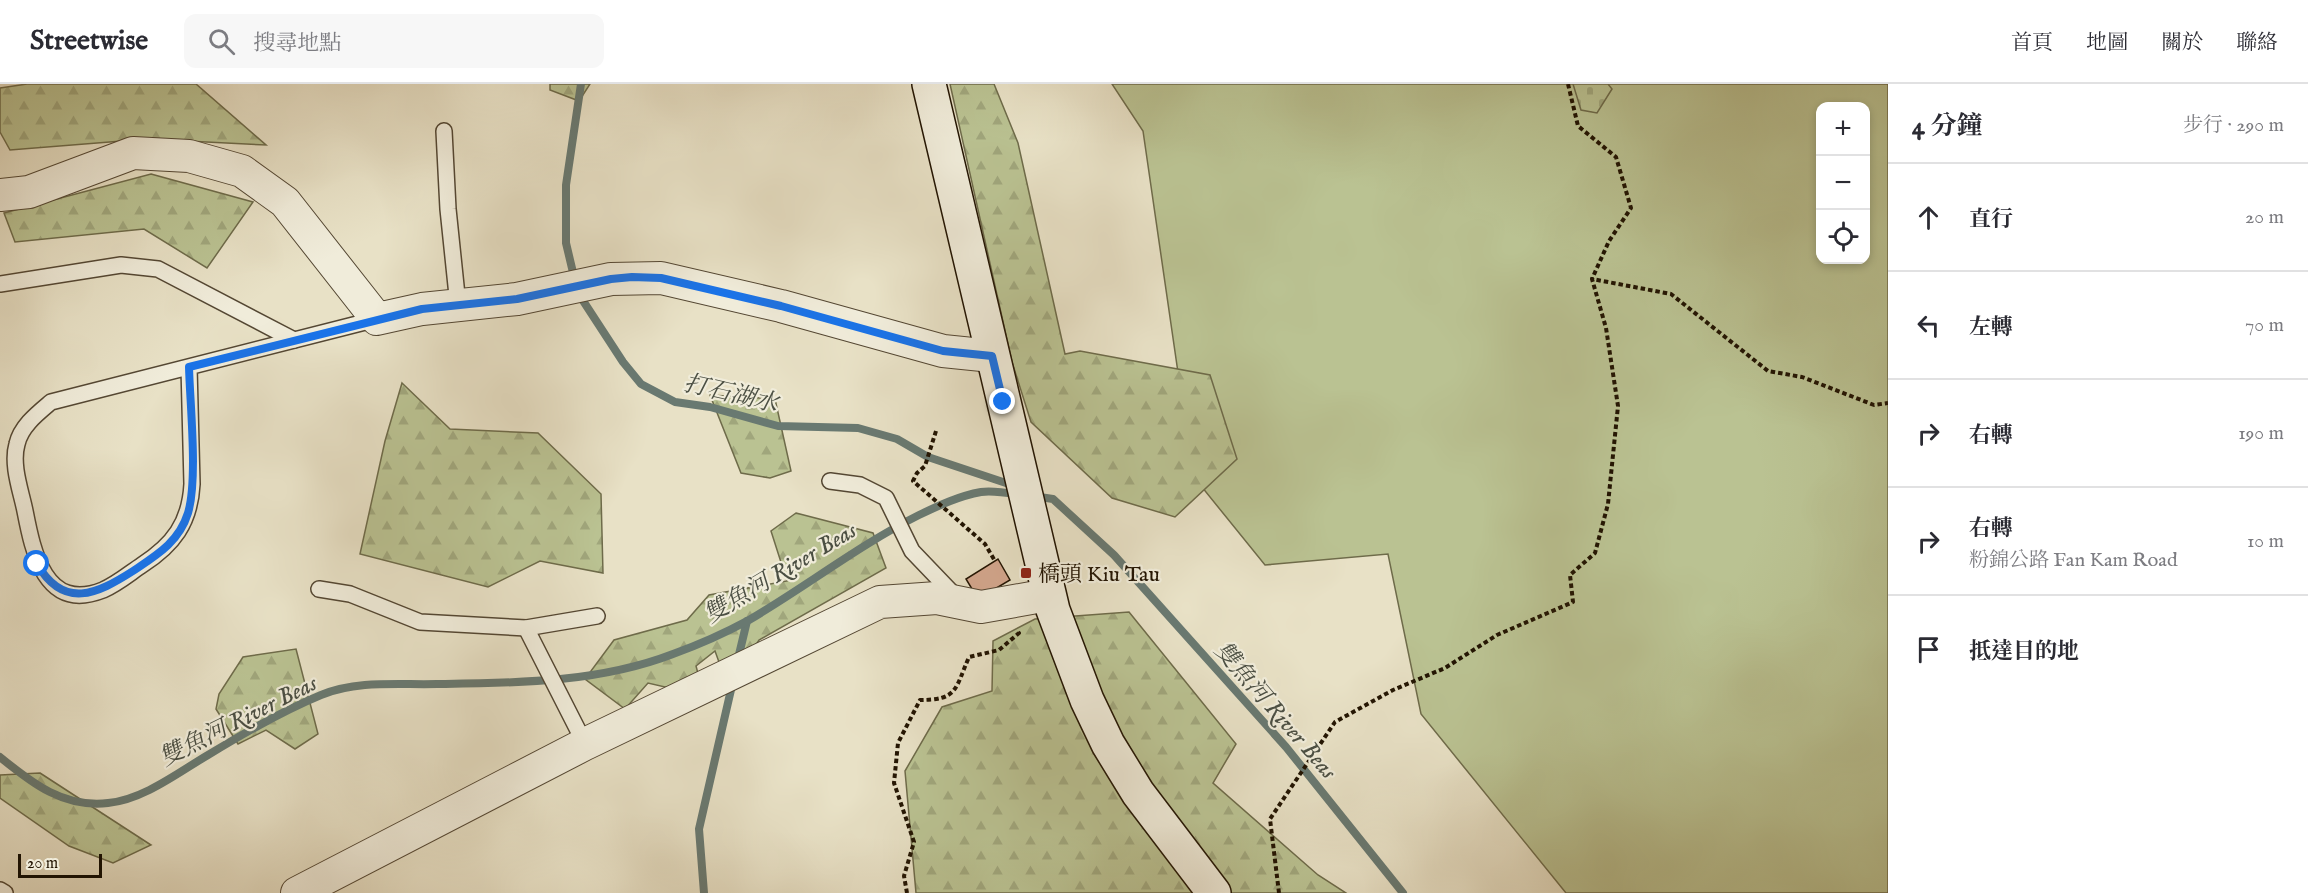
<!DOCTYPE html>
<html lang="zh-TW">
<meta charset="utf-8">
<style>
:root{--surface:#fff;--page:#f7f7f7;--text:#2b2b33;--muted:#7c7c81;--line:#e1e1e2}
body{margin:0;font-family:"IM FELL English","Noto Serif TC",serif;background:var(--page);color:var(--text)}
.controls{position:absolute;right:18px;top:18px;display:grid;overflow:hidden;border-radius:12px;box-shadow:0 3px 9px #0003}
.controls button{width:54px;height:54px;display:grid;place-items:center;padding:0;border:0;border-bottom:2px solid var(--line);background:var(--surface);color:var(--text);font:30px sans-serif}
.scale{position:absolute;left:18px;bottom:15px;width:84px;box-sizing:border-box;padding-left:6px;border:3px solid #221402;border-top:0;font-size:16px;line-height:21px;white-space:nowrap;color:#221402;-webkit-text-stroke:4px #f0ecda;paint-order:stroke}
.stop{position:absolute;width:18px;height:18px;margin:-14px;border:4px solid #1a73e8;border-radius:50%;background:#fff}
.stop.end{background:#1a73e8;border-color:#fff;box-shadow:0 2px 6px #0008}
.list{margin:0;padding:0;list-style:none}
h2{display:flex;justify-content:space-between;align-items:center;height:78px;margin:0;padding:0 24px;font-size:26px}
h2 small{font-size:20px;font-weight:400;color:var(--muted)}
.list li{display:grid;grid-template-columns:39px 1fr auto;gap:18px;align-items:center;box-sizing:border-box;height:108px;padding:0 24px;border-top:2px solid var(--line)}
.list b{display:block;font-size:22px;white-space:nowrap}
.list p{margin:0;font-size:20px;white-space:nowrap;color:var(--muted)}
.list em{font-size:20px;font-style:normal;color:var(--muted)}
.icon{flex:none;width:33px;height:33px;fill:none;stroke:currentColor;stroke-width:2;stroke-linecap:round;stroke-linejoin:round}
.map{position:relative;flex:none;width:1888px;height:809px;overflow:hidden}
header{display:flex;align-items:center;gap:36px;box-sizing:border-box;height:84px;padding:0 30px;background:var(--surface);border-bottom:2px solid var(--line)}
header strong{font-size:28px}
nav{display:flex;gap:33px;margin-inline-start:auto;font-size:21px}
.search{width:420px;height:54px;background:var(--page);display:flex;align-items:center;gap:15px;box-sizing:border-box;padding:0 21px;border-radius:12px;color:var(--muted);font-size:22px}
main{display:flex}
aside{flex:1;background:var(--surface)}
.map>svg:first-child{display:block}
.green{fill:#bac292;stroke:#6e6b4a;stroke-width:1.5;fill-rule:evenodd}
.forest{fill:url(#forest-firs);stroke:#6e6b4a;stroke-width:1.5}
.cemetery{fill:url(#cemetery-stones);stroke:#6e6b4a;stroke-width:1.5}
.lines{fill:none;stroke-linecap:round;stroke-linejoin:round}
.stream{stroke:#697971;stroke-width:8}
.building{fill:#d4a78e;stroke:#221402;stroke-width:1.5}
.service-casing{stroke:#544733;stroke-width:18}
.minor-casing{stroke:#544733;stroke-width:34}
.secondary-casing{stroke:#221402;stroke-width:36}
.path{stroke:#221402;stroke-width:4;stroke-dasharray:4.5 3;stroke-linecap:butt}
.service{stroke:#f0ecda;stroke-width:15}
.minor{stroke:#f0ecda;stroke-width:32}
.secondary{stroke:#f0ecda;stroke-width:33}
.route{stroke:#1a73e8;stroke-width:8}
.poi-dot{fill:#8f2418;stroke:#f0ecda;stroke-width:2}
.labels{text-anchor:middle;stroke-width:4.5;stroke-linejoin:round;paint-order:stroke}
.poi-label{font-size:22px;fill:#221402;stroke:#f0ecda;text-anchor:start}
.water-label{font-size:24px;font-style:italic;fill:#4b4f43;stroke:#f0ecda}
</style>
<header>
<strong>Streetwise</strong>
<div class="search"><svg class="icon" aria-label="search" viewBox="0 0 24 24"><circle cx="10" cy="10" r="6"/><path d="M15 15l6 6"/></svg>搜尋地點</div>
<nav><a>首頁</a><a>地圖</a><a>關於</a><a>聯絡</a></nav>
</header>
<main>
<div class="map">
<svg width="1888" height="809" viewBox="0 0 1888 809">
<defs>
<pattern id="forest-firs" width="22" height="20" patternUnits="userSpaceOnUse" patternTransform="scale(1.5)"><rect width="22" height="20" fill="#bac292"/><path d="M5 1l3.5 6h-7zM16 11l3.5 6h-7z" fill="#a0a67c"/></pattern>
<pattern id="cemetery-stones" width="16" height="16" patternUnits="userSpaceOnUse" patternTransform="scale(1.5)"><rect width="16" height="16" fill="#bac292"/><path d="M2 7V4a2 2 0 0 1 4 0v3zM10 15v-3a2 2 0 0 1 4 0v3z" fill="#a0a67c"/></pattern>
</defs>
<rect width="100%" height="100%" fill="#e8e1c6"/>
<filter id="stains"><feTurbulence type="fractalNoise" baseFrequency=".00333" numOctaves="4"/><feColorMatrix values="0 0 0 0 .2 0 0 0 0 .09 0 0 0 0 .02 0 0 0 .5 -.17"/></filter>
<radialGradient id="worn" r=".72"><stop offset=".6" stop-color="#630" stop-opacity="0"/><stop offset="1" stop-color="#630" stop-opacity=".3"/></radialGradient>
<path class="green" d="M1112 0H1888V809H1566L1421 630 1388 470 1265 481 1193 392 1143 47ZM1820 22H1866V176H1820Z"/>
<g class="forest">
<path d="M27 0H196L266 61 147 55 10 66 0 48V4Z"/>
<path d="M550 0H590L579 17 550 6Z"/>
<path d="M950 0H994L1018 59 1065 270 1080 267 1210 291 1237 375 1175 433 1112 414 1031 338 1012 278Z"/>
<path d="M151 90 253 118 207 184 144 145 15 158 4 129Z"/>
<path d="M402 299 450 345 538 349 601 410 603 489 540 477 488 503 360 470 385 357Z"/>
<path d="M710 311 775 315 791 387 770 394 741 389Z"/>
<path d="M796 429 873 449 886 484 759 556 728 603 715 567 696 582 704 612 648 599 625 625 585 595 614 556 687 536 709 511 787 497 771 447Z"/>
<path d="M1129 528 1236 660 1213 699 1318 791 1346 809H916L905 687 942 623 992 607 993 557 1035 535Z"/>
<path d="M296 565 318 650 295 665 266 646 238 660 216 625 219 610 243 573Z"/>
<path d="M40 689 151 761 113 779 69 762 0 714V691Z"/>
</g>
<path class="cemetery" d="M1573 0H1608L1612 5 1597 29 1581 26Z"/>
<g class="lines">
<g class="stream">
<path d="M575 197 566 159V101L581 0"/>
<path d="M578 209 623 278 641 300 675 318 710 323 778 342 858 344 897 355 928 373 1015 402"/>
<path d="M1033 412 1053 415 1114 471 1286 663 1403 809"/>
<path d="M737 579 747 537"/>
<path d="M0 673C33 700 64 724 108 719 143 716 179 688 208 671 244 649 282 627 321 611 358 596 398 601 437 600 515 599 598 599 673 570 698 561 725 549 749 536 807 502 859 461 919 431 940 421 959 412 981 408 993 406 1008 409 1020 411"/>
<path d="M704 809 699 745 733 597"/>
</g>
</g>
<path class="building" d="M998 475 1010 496 978 515 966 495Z"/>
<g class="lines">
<defs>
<g id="service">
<path d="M444 47 448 125 458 221"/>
<path d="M0 200 121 181 158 185 294 256"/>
<path d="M189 283 192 400C190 439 173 461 142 481 130 489 117 500 103 506 45 529 33 468 25 427 21 407 11 381 17 360 21 342 38 329 51 318L377 235"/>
<path d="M830 397 860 401 886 414 912 467 957 514"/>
<path d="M319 505 350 510 420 538 526 544 597 532"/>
<path d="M526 544 585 660"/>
<path d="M0 806 5 809"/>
</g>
<g id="minor">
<path d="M0 111 29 108 133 69 189 72 242 87 285 118 377 235 422 225 517 215 611 195 661 194 781 222 943 267 992 272"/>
<path d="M297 809 585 660 880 518 937 514 981 523 1048 511"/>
</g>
<path id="secondary" d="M929 0 1053 526 1087 616 1108 660 1138 709 1214 809"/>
</defs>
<use href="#service" class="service-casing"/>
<use href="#minor" class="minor-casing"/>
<use href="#secondary" class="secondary-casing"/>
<g class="path">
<path d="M1568 0 1578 42 1616 73 1631 124 1609 157 1592 195"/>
<path d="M936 347 925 382 917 389 913 397 985 460 995 477"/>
<path d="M907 809 904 792 914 758 894 699 898 659 920 616C958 616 955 605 969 573L999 566 1019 549 1017 548"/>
<path d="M1279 809 1270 735 1335 638 1393 606 1445 584 1497 551 1573 518 1570 491 1595 469 1608 420 1618 322 1606 244 1592 195 1671 210 1768 287 1802 293 1874 321 1888 319"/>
</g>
<use href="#service" class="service"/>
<use href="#minor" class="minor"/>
<use href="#secondary" class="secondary"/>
</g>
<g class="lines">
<path class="route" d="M37 480C64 526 97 510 133 487 157 471 179 458 188 429 198 395 190 321 189 283L422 225 517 215 611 195 632 193 661 194 781 222 943 267 992 272 1003 318"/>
</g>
<rect class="poi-dot" x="1020" y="483" width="12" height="12" rx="3"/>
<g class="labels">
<g class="poi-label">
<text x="1038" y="497">橋頭 Kiu Tau</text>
</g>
<g class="water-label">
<text transform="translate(731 309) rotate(13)" y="8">打石湖水</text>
<text transform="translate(780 488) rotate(-31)" y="8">雙魚河 River Beas</text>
<text transform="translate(1276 626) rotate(49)" y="8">雙魚河 River Beas</text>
<text transform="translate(238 636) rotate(-27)" y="8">雙魚河 River Beas</text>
</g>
</g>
<rect width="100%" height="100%" filter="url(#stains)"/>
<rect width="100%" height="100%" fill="url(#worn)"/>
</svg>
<div class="controls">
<button>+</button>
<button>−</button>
<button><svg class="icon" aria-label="locate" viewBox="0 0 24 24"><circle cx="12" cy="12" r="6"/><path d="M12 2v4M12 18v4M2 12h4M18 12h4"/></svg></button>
</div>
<div class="scale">20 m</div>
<div class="stop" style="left:37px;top:480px"></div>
<div class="stop end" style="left:1003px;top:318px"></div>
</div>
<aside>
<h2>4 分鐘<small>步行 · 290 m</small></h2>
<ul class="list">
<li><svg class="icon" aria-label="ahead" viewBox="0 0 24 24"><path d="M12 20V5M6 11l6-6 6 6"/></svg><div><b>直行</b></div><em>20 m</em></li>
<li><svg class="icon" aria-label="left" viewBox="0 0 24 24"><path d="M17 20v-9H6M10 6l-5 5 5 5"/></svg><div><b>左轉</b></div><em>70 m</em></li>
<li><svg class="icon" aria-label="right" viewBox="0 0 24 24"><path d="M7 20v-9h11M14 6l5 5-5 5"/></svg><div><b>右轉</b></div><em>190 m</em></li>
<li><svg class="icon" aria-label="right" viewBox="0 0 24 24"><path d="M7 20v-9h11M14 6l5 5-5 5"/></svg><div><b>右轉</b><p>粉錦公路 Fan Kam Road</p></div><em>10 m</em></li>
<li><svg class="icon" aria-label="arrive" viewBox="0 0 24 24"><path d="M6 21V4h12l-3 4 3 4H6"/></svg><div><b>抵達目的地</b></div></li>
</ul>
</aside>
</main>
